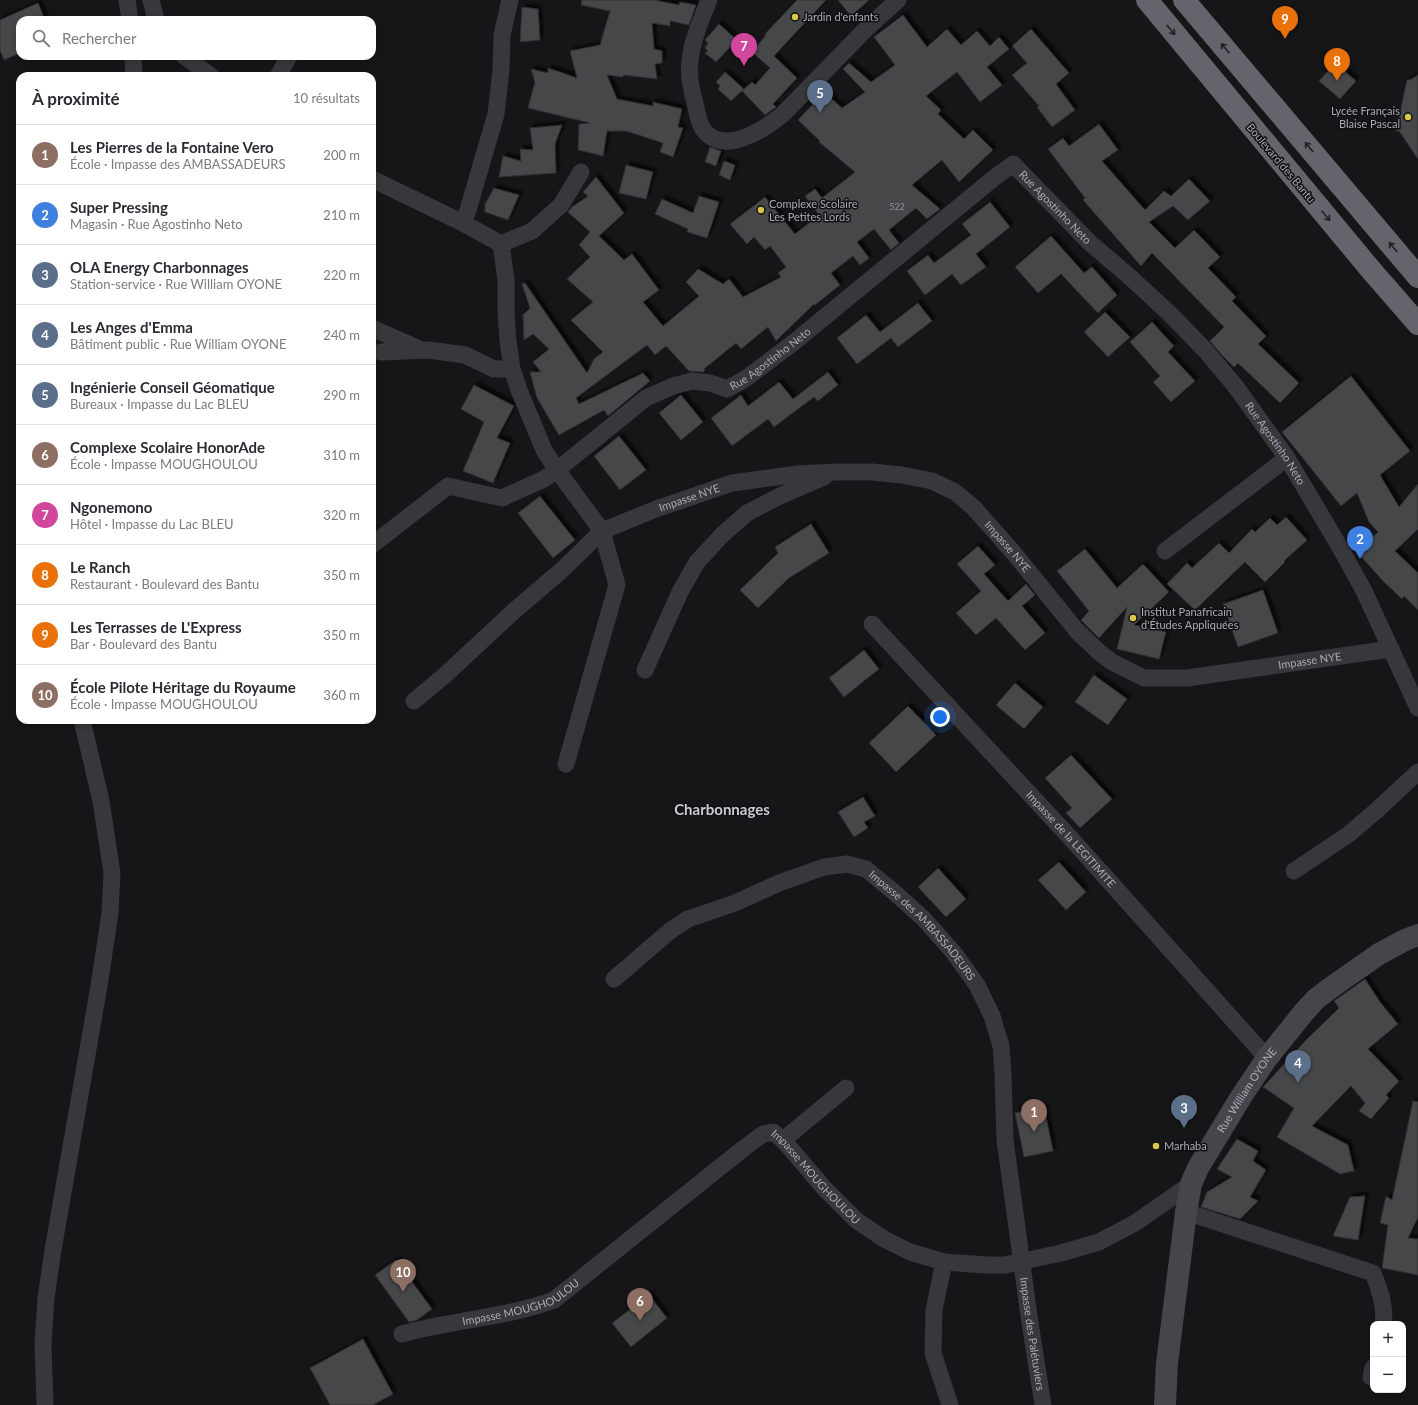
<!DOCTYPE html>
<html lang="fr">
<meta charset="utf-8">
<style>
:root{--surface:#fff;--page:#f7f7f7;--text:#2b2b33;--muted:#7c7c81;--line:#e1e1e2;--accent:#7c3aed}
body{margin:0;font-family:Lato,sans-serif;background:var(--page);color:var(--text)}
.controls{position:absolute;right:12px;bottom:12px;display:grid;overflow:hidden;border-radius:8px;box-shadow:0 2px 6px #0003}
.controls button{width:36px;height:36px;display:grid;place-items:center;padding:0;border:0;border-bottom:1px solid var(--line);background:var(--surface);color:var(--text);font:20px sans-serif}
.you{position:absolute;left:940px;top:717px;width:14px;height:14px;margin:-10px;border:3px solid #fff;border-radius:50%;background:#1a73e8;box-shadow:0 0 0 6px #1a73e833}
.badge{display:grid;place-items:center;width:26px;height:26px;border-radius:50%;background:var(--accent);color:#fff;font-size:13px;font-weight:700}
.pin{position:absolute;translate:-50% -33px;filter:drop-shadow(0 1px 2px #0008)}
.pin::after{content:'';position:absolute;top:21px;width:14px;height:12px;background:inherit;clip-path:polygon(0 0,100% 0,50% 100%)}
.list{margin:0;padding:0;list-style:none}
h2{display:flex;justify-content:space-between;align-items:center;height:52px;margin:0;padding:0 16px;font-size:17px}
h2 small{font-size:13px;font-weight:400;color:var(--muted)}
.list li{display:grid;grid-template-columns:26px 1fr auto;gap:12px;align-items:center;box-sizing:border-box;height:60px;padding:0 16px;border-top:1px solid var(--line)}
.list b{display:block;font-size:15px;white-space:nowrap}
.list p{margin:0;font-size:13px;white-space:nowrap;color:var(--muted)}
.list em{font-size:13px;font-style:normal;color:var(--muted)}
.icon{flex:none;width:22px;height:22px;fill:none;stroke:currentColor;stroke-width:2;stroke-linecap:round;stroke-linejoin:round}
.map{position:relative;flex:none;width:1418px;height:1405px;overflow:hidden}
.search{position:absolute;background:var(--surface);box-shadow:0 2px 6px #0003;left:16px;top:16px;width:360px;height:44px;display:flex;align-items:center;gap:10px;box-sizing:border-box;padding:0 14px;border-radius:12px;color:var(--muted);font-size:15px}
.panel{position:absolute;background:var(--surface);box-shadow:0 2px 6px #0003;left:16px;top:72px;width:360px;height:652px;border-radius:12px}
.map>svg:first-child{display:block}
.building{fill:#45464a;stroke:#303033;filter:url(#shadow)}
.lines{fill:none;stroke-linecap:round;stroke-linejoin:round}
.street{stroke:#37373c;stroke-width:17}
.secondary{stroke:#45464b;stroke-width:22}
.highway{stroke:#63646c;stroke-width:22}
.oneway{stroke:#212124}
.poi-dot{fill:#ddc647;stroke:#111012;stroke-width:1.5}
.labels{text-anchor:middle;stroke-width:3;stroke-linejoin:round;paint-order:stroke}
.number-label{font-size:9px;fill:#90929b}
.poi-label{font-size:11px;fill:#a9abb6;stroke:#111012;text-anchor:start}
.street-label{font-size:11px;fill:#a9abb6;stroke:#111012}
.district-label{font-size:15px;font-weight:bold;fill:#c9cad2;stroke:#111012}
</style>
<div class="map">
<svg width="1418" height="1405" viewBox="0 0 1418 1405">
<defs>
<filter id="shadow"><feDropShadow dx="3.5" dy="-3.5" stdDeviation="1" flood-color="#0009"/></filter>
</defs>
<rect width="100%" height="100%" fill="#161517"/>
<g class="building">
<path d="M582 0H654L679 5 680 2 696 5 689 25 670 21V26L652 23 654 49 662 51V63L655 64 657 79 623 75V77L607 75 617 99 653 106V102L682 109 678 127 683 128 673 157 660 152 663 143 626 131H607L603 156 578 150 579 124 590 123 528 108 535 82 531 69 548 73V68L577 78 570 51 600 45 610 11 581 5Z"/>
<path d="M797 0H826L774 56 797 78 773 104 776 107 765 115 742 91 752 82 755 85 770 68 752 52 766 35 765 34Z"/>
<path d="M838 0H869L851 16Z"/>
<path d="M38 3 45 20H20V53L4 60 0 50V20Z"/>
<path d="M522 7 538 9 540 40 520 42Z"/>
<path d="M903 15 927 47 947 29 961 45 977 31 990 46 999 37 1009 49 987 67 1002 85 980 102 957 72 926 96 941 110 938 114 964 139 973 130 993 150 959 182 942 160 912 185 940 209 927 219 916 208 889 230 899 243 891 250 874 229 857 242 869 258 860 265 853 256 831 273 840 285 815 305 814 304 776 341 768 327 741 349 736 343 704 369 705 370 703 372 689 371 666 346 655 355 647 345 576 398 579 404 643 373 650 381 608 416 604 410 559 435 537 398 530 372H541L533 362 549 349 533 334 524 340 523 315 530 308 522 284 525 283 587 373 594 359 603 352 571 320 593 302 567 279 590 257 579 245 590 232 568 212 572 207 588 196 583 192 596 177 624 213 599 236 624 260 632 254 659 290 643 302 663 326 699 296 686 282 698 269 723 284 729 279 743 297 781 277 778 273 786 267 770 246 765 250 754 237 747 244 730 224 765 197 794 233 795 234 819 215 805 196 815 189 822 198 855 172 819 142 820 141 798 120 824 92 842 108 865 92 843 69 849 63 871 82 895 65 874 37Z"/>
<path d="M719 24 737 40 716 62 705 53 708 51 705 48 708 43 705 40Z"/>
<path d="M1031 29 1069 73 1056 84 1075 110 1052 127 1037 107 1039 106 1012 75 1027 63 1012 46Z"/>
<path d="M1335 63 1356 81 1340 99 1319 81Z"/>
<path d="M725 72 744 89 731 101 718 89 720 86 716 82Z"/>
<path d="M1418 75V159L1399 131H1396L1407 80H1410Z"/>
<path d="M1099 124 1118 150 1102 161 1145 210 1164 191 1171 196 1189 179 1210 201 1188 220 1173 206 1149 222 1175 248 1194 230 1220 257 1208 268 1236 297 1232 301 1266 336 1258 344 1299 383 1280 403 1238 363 1234 367 1222 355 1210 341 1224 327 1152 253 1141 266 1083 200 1085 198 1048 149 1063 138 1069 146Z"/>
<path d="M562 125 555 144 556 173 499 177 503 156 521 161 520 149 533 150 530 128Z"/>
<path d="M710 147 721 151 716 166 705 162Z"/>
<path d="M724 161 735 165 730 180 719 175Z"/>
<path d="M626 165 653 172 646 199 619 193Z"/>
<path d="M494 188 519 195 508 220 485 212V204Z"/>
<path d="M699 196 719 202 707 238 687 232 688 229 655 214 662 199 693 213Z"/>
<path d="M990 202 1010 227 976 254 986 267 961 285 952 274 925 295 907 271 928 255 934 263 971 235 962 224Z"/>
<path d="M1051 236 1084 273 1092 267 1117 295 1098 313 1061 274 1038 293 1015 267Z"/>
<path d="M918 303 932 321 898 347 891 338 857 364 837 338 866 315 880 332Z"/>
<path d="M1105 312 1130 337 1108 357 1084 332Z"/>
<path d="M1152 322 1174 346 1168 352 1195 381 1171 402 1153 382 1160 376 1130 342Z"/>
<path d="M828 372 838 385 818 401 814 397 774 427 768 419 732 446 711 418 741 395 748 406 779 382 793 399Z"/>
<path d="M1351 376 1410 451 1380 475 1399 507 1418 484V529L1395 551 1418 573V610L1404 596 1402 599 1383 581 1357 552 1378 532 1369 522 1357 493 1341 506 1282 432Z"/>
<path d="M474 385 514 406 497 438 510 443 493 483 463 471 484 422 461 409Z"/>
<path d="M681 395 703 422 681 440 659 413Z"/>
<path d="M619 436 646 470 620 490 594 456Z"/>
<path d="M540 496 575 540 553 558 518 513Z"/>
<path d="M1286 517 1307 540 1284 561 1285 562 1265 582 1245 562 1195 610 1167 584 1187 563 1192 568 1219 543 1229 553 1252 529 1255 532 1270 518 1277 525Z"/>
<path d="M811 524 829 553 789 578 758 608 740 590 778 553 775 547Z"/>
<path d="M978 546 995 565 984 574 1008 601 1026 584 1035 595 1022 606 1045 633 1025 650 996 618 976 635 956 613 981 591 957 564Z"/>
<path d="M1085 549 1117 588 1143 564 1169 592 1134 625 1166 632 1159 659 1117 649 1127 607 1099 638 1081 620 1089 611 1057 571Z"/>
<path d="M1263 590 1278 633 1238 647 1223 604Z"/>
<path d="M864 650 879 669 844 697 829 678Z"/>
<path d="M1094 675 1127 699 1108 725 1075 702Z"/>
<path d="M1015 683 1043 707 1024 729 996 705Z"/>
<path d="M908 706 936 735 896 772 869 743Z"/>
<path d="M1071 755 1112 799 1080 828 1066 813 1072 808 1045 778Z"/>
<path d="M863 797 875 816 864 822 868 828 854 837 838 812Z"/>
<path d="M1059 862 1086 892 1066 910 1038 880Z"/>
<path d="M938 868 966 899 946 917 918 887Z"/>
<path d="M1365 979 1380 1002 1398 1024 1368 1049 1399 1081 1386 1095 1389 1098 1371 1119 1359 1111 1365 1103 1351 1086 1312 1126 1348 1145 1354 1171 1340 1174 1277 1137 1294 1108 1263 1087 1306 1040 1339 1008 1334 1001Z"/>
<path d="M1413 1101 1418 1102V1217L1408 1238 1418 1239V1275L1382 1268 1388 1225 1380 1223 1386 1196 1392 1200Z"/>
<path d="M1044 1107 1053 1151 1024 1157 1015 1113Z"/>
<path d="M1237 1139 1258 1151 1253 1161 1266 1170 1250 1197 1258 1201 1240 1219 1201 1207 1207 1192 1232 1177 1217 1169Z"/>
<path d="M1365 1196 1358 1240 1333 1236 1350 1197Z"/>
<path d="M396 1260 432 1309 417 1320 409 1322 375 1275Z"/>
<path d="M649 1295 667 1318 631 1347 612 1323Z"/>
<path d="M363 1339 393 1394 373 1405H330L310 1368Z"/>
</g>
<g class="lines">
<g class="street">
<path d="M127 0 130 20"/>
<path d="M151 0 156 20"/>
<path d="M709 0C701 20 692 40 690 61 688 75 691 89 695 103 697 111 698 122 703 129 722 157 764 130 783 114L865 30 898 0"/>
<path d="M133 56 134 76"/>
<path d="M184 56 211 76"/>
<path d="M278 76 289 56"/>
<path d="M372 179 463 223 501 244 506 280V312L508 341 512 369 519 390 544 450 557 470 602 531 617 585 566 764"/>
<path d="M463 223 468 210 496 114 501 70 502 35 510 0"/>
<path d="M501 244 532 231 561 205 581 172"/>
<path d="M372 328 417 348"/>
<path d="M381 352 429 350 465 355 494 369H512"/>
<path id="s1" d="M372 545 448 486 502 498 544 479 557 470 646 398 673 386 692 381 710 383 727 389 745 379 793 343 994 178 1013 164 1089 242 1130 277 1170 314 1206 351 1236 387 1287 458 1341 549 1364 591 1418 708"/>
<path d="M1165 551 1287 458"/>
<path id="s2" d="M872 624 1076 844 1267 1058"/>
<path d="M645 670 680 592 697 562 722 535 747 513 780 496 824 477"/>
<path id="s3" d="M414 701 444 676 514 611 563 569 602 531 656 509 732 483 798 474 835 472H872L902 475 932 481 955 492 973 507 1013 552 1077 631 1099 652 1112 662 1144 678H1187L1391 649"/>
<path d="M1294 871 1349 834 1377 810 1418 772"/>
<path id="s4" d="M614 979 671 930 688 919 735 903 779 883 824 867 847 864 866 869 895 893 924 919 954 953 977 985 992 1016 1001 1046 1003 1074 1005 1140 1030 1323 1043 1405"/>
<path d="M783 1140 846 1088"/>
<path d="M1186 1212 1373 1273C1379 1287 1386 1309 1383 1324"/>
<path d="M944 1262 934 1310 933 1353 950 1405"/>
<path id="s5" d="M402 1334C452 1320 505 1318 554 1300L744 1148 763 1134 773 1132 783 1140 825 1189 856 1220 884 1239 910 1252 944 1262 986 1265H1005L1061 1253 1099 1242 1135 1223 1191 1184"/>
<path d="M1371 1377 1373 1368"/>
<path d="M45 1405 43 1345 46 1298 53 1250 99 986 110 913 112 873 101 801 82 720"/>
</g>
<path class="secondary" id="s6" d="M1165 1405 1167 1363 1186 1212 1191 1184 1198 1168 1241 1097 1267 1058 1304 1012 1316 999 1329 989 1379 954 1405 940 1418 935"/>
<g class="highway">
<path d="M1147 0 1371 270 1418 324"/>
<path d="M1184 0 1418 277"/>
</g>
</g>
<defs><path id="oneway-shaft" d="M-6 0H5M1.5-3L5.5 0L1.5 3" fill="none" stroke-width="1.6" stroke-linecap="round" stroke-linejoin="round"/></defs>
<g class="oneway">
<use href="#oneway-shaft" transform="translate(1171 30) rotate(50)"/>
<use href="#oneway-shaft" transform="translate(1225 48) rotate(-130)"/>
<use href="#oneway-shaft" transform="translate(1309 147) rotate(-130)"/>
<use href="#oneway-shaft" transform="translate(1326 216) rotate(50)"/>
<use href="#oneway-shaft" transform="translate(1393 247) rotate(-130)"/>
</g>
<g class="poi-dot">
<circle cx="795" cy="17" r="4"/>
<circle cx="1408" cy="117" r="4"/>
<circle cx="761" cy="210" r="4"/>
<circle cx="1133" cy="618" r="4"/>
<circle cx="1156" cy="1146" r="4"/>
</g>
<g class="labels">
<g class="number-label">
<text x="897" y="210">522</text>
</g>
<g class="poi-label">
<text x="803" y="21">Jardin d'enfants</text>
<text x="1400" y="115" text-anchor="end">Lycée Français<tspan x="1400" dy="13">Blaise Pascal</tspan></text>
<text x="769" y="208">Complexe Scolaire<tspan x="769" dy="13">Les Petites Lords</tspan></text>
<text x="1141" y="616">Institut Panafricain<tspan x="1141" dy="13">d'Études Appliquées</tspan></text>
<text x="1164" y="1150">Marhaba</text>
</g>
<g class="street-label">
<text transform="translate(1281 163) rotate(50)" y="4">Boulevard des Bantu</text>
<text dy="4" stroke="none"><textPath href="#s1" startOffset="838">Rue Agostinho Neto</textPath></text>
<text dy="4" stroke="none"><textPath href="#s1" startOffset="466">Rue Agostinho Neto</textPath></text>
<text dy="4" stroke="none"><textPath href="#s1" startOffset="1162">Rue Agostinho Neto</textPath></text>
<text dy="4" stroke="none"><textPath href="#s3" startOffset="347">Impasse NYE</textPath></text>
<text dy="4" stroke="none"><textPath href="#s3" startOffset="695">Impasse NYE</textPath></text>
<text dy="4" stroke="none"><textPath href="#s3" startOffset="1054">Impasse NYE</textPath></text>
<text dy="4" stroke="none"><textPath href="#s2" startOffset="293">Impasse de la LEGITIMITE</textPath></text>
<text dy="4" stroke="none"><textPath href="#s4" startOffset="364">Impasse des AMBASSADEURS</textPath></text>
<text dy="4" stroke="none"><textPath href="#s6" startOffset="332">Rue William OYONE</textPath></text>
<text dy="4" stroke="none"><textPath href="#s5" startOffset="495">Impasse MOUGHOULOU</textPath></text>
<text dy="4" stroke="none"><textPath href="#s5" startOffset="124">Impasse MOUGHOULOU</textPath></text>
<text dy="4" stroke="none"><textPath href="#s4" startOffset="801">Impasse des Palétuviers</textPath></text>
</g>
<g class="district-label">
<text x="722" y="815">Charbonnages</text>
</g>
</g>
</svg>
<div class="controls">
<button>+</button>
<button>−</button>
</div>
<div class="you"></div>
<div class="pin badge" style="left:1034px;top:1132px;background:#8d6e63">1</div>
<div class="pin badge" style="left:1360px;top:559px;background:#3f7fe0">2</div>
<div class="pin badge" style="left:1184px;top:1128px;background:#5c6f8a">3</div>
<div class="pin badge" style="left:1298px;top:1083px;background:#5c6f8a">4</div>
<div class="pin badge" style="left:820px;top:113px;background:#5c6f8a">5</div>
<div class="pin badge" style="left:640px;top:1321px;background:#8d6e63">6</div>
<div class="pin badge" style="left:744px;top:66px;background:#d1479c">7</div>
<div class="pin badge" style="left:1337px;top:81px;background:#e8710a">8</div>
<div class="pin badge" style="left:1285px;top:39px;background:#e8710a">9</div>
<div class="pin badge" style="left:403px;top:1292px;background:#8d6e63">10</div>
<div class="search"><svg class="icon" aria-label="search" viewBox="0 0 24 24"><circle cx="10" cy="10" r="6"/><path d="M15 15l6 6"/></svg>Rechercher</div>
<section class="panel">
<h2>À proximité<small>10 résultats</small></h2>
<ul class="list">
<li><span class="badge" style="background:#8d6e63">1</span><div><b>Les Pierres de la Fontaine Vero</b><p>École · Impasse des AMBASSADEURS</p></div><em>200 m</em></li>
<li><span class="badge" style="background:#3f7fe0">2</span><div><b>Super Pressing</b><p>Magasin · Rue Agostinho Neto</p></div><em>210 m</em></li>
<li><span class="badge" style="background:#5c6f8a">3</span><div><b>OLA Energy Charbonnages</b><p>Station-service · Rue William OYONE</p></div><em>220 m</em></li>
<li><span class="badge" style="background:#5c6f8a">4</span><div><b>Les Anges d'Emma</b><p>Bâtiment public · Rue William OYONE</p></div><em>240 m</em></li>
<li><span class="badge" style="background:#5c6f8a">5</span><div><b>Ingénierie Conseil Géomatique</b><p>Bureaux · Impasse du Lac BLEU</p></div><em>290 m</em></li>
<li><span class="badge" style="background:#8d6e63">6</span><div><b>Complexe Scolaire HonorAde</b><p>École · Impasse MOUGHOULOU</p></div><em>310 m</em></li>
<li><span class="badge" style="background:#d1479c">7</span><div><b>Ngonemono</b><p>Hôtel · Impasse du Lac BLEU</p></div><em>320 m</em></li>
<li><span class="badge" style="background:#e8710a">8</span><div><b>Le Ranch</b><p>Restaurant · Boulevard des Bantu</p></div><em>350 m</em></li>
<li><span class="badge" style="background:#e8710a">9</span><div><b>Les Terrasses de L'Express</b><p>Bar · Boulevard des Bantu</p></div><em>350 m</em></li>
<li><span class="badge" style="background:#8d6e63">10</span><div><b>École Pilote Héritage du Royaume</b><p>École · Impasse MOUGHOULOU</p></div><em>360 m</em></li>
</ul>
</section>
</div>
